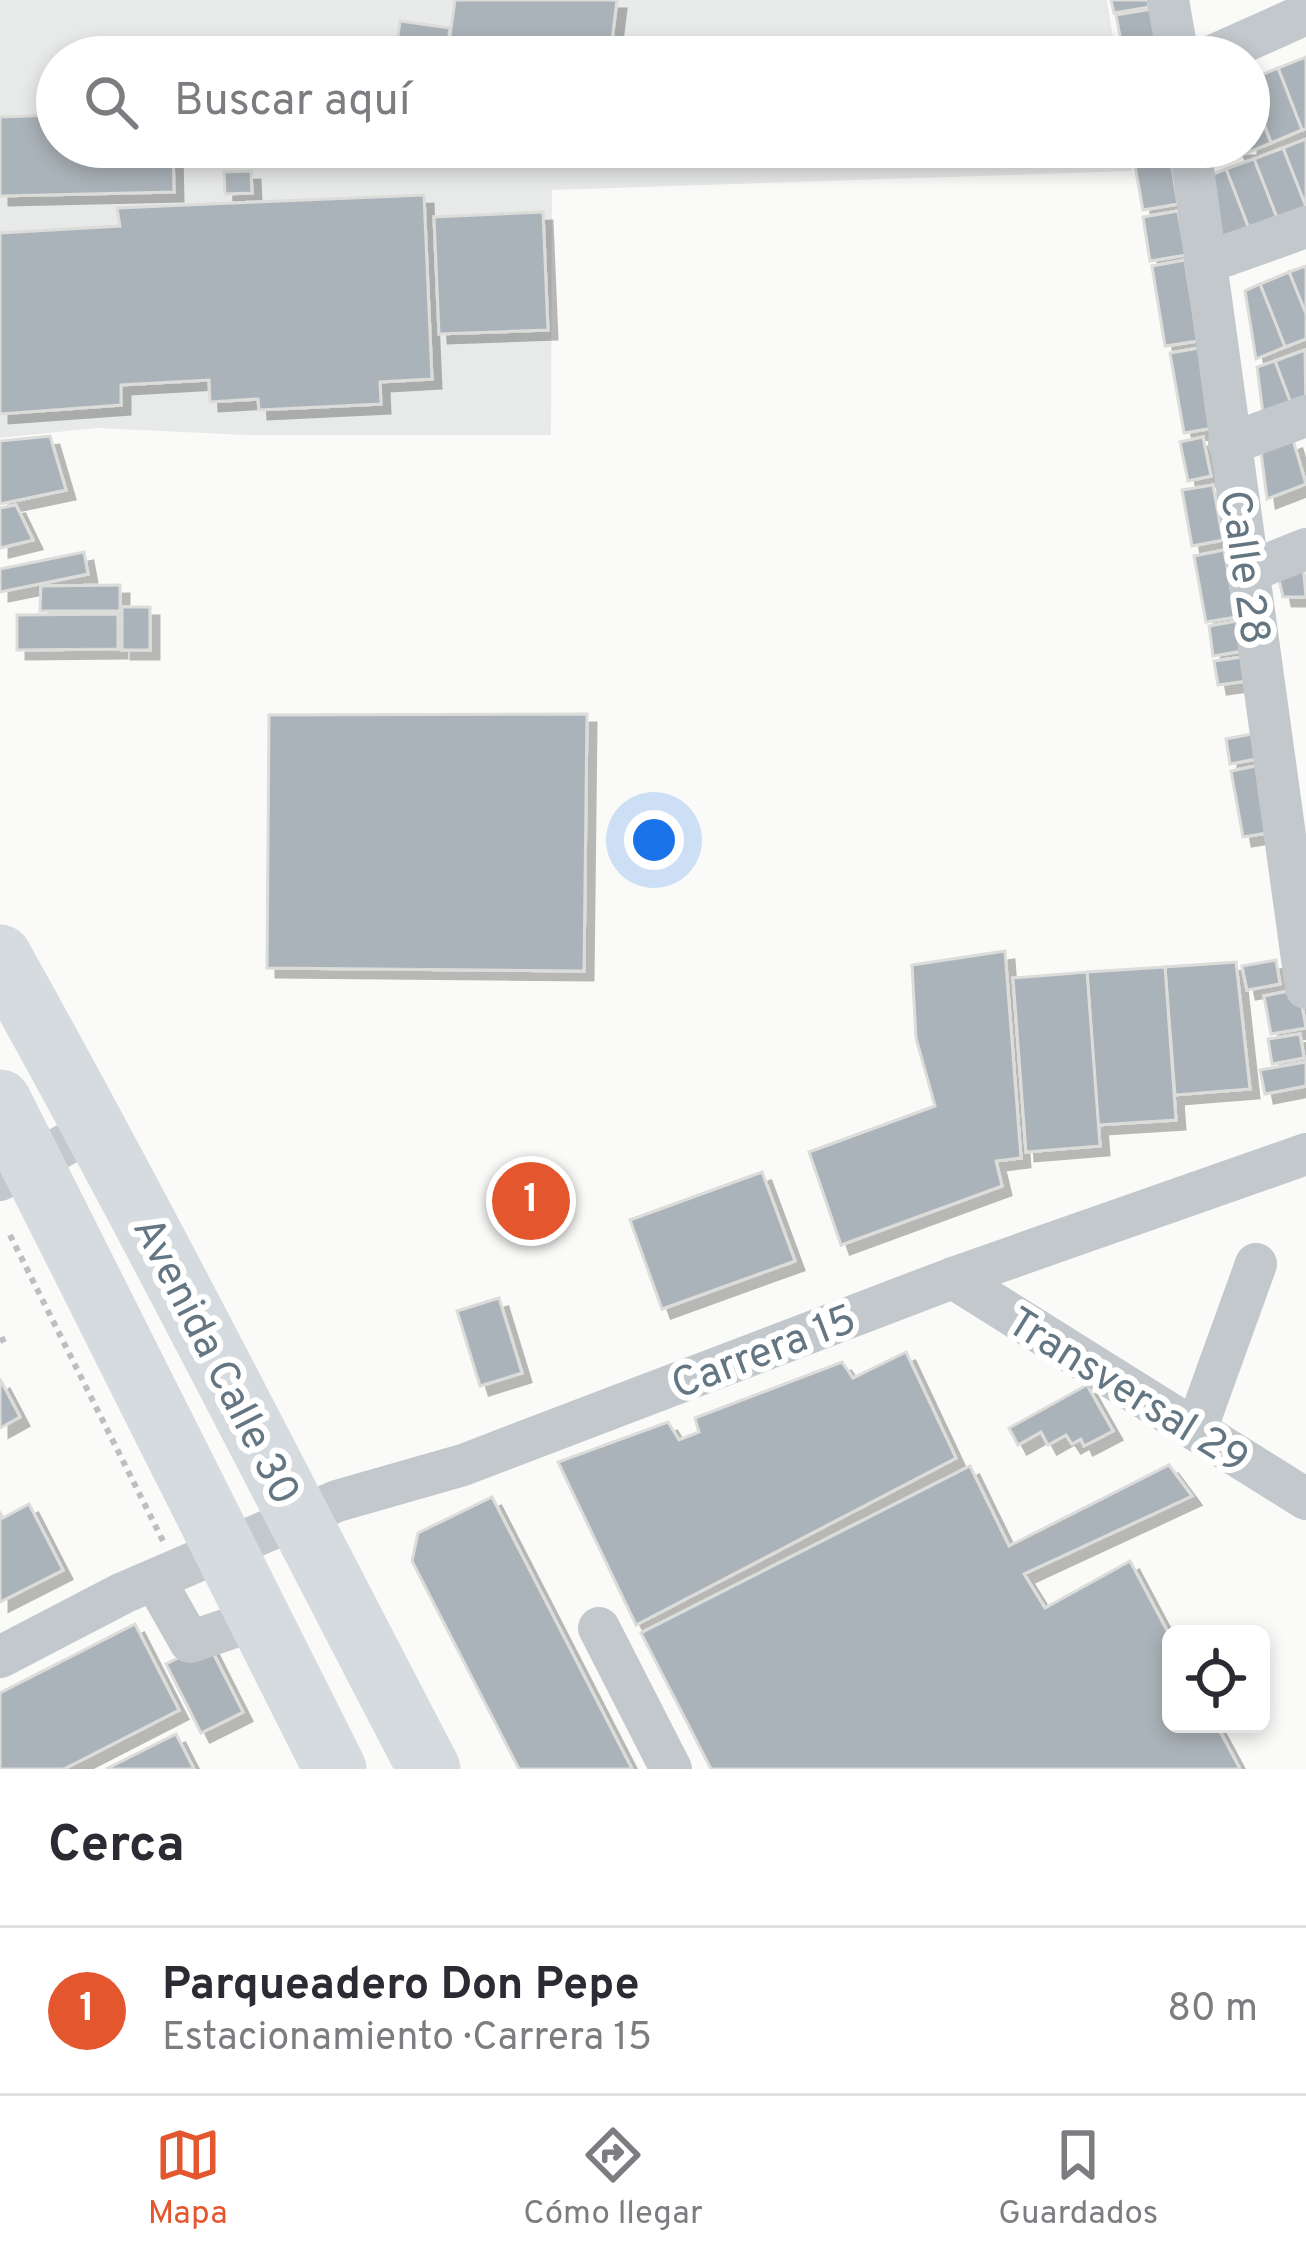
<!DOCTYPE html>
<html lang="es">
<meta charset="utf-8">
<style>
:root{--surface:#fff;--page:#f7f7f7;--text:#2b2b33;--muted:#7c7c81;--line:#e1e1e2;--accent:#e4572e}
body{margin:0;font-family:Overpass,sans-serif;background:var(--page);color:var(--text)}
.controls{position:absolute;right:36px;bottom:36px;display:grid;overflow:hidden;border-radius:18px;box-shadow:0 6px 18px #0003}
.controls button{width:108px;height:108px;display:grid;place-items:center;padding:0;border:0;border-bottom:3px solid var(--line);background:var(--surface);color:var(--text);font:60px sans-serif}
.you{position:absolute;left:654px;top:840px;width:42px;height:42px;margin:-30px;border:9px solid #fff;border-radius:50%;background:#1a73e8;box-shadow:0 0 0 18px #1a73e833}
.badge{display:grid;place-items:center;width:78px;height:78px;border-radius:50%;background:var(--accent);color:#fff;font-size:39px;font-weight:700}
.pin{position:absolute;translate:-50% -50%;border:6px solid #fff;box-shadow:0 3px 12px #0006}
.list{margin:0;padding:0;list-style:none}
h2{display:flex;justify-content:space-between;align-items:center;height:156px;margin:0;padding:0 48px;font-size:51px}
h2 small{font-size:39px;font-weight:400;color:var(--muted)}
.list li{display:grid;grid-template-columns:78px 1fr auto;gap:36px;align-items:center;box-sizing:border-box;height:168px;padding:0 48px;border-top:3px solid var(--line)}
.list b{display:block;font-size:45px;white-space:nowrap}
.list p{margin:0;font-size:39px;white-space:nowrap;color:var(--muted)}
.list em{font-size:39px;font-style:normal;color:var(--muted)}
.icon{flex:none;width:66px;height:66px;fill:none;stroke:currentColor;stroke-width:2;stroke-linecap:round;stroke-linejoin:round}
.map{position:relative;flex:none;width:1306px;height:1769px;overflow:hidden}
.search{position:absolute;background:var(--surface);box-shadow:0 6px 18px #0003;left:36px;right:36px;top:36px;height:132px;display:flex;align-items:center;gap:30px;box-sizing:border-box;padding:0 42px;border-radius:66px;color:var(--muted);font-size:45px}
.sheet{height:324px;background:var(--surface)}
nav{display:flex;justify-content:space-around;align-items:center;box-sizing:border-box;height:168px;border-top:3px solid var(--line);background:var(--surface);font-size:33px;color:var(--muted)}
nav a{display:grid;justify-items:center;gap:6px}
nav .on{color:var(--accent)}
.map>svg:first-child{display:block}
.built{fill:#e8e9e9}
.building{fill:#aab3b9;stroke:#dcdcda;stroke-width:3;filter:url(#shadow)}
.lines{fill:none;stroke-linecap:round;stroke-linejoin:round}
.path{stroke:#bbbfc2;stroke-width:6;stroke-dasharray:6 6;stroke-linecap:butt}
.minor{stroke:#c3c8cc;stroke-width:42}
.highway{stroke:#d6dbdf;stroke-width:63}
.labels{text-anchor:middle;stroke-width:12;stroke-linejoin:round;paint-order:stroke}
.street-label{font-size:42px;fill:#657683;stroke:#fff}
</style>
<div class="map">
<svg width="1306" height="1769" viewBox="0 0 1306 1769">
<defs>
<filter id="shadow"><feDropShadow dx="9" dy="9" stdDeviation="0" flood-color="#0004"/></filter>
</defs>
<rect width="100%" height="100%" fill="#fafaf8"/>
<path class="built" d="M0 0H1107L1116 57H57V147H1129L1132 171 552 190 551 435H248L96 428 0 438Z"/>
<g class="building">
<path d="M455 0H617L610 57H447Z"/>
<path d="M1111 0H1148L1149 7 1114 13Z"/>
<path d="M1152 9 1160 53 1124 57 1116 15Z"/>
<path d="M400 21 450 28 446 57H395Z"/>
<path d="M1306 57V129L1302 130 1278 68Z"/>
<path d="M1278 68 1302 130 1271 143 1249 80Z"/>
<path d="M1249 88 1271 143 1239 156 1235 147H1249Z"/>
<path d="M57 115V147H173L174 192 0 196V117Z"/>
<path d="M1306 139V207L1283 148Z"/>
<path d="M1283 148 1306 207 1277 218 1254 159Z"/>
<path d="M1254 159 1277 218 1249 229 1226 169Z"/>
<path d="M1171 161 1178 204 1143 210 1135 166Z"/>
<path d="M1226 169 1249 229 1221 240 1209 176Z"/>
<path d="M251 171 252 193 225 194 224 172Z"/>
<path d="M424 195 432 379 380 382 381 404 259 410 258 399 210 402 209 380 121 385V405L0 414V233L120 226 117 208Z"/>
<path d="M1178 211 1186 255 1150 261 1143 217Z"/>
<path d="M543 212 548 330 439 334 434 217Z"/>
<path d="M1185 260 1198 341 1165 346 1152 266Z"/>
<path d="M1306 266V314L1289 272Z"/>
<path d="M1289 272 1306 314V339L1285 347 1260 284Z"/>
<path d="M1260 284 1285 347 1256 359 1245 291Z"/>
<path d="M1205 347 1219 427 1184 433 1170 353Z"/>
<path d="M1305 350 1306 412 1296 417 1275 361Z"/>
<path d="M1275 361 1296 417 1265 429 1257 367Z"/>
<path d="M50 436 66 490 0 504V441Z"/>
<path d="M1203 437 1211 476 1188 481 1180 442Z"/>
<path d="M1293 440 1306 484 1267 499 1261 452Z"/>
<path d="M1213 485 1223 540 1192 546 1182 490Z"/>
<path d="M16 505 33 540 0 548V508Z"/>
<path d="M1224 550 1236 617 1206 622 1194 556Z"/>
<path d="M84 552 88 574 0 592V569Z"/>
<path d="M1303 565 1306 597H1283L1278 575Z"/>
<path d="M120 585V611H40L41 586Z"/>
<rect x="122" y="607" width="28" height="43"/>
<path d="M118 614V649L17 650V615Z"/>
<path d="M1243 620 1248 650 1213 656 1209 626Z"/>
<path d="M1250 656 1254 680 1218 685 1214 661Z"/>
<path d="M587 714 584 971 267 968 269 715Z"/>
<path d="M1262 732 1267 757 1230 764 1226 739Z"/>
<path d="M1261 765 1274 832 1243 837 1231 771Z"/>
<path d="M1005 951 1021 1158 996 1161 1002 1186 841 1245 809 1152 935 1106 916 1038 912 965Z"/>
<path d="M1276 960 1280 984 1247 990 1242 966Z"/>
<path d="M1236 962 1250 1089 1175 1095 1165 967Z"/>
<path d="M1165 967 1176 1120 1098 1125 1087 972Z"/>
<path d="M1087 972 1100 1146 1026 1152 1013 978Z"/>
<path d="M1299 989 1306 1028 1271 1034 1264 996Z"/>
<path d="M1300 1034 1304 1058 1272 1064 1268 1039Z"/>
<path d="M1306 1062V1086L1265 1094 1260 1070Z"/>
<path d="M762 1172 795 1261 662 1309 630 1220Z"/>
<path d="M499 1298 522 1373 480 1386 457 1311Z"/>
<path d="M906 1352 956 1458 636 1625 558 1462 668 1422 679 1440 699 1432 695 1418 842 1362 853 1378Z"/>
<path d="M0 1379 20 1417 0 1428Z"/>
<path d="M1087 1385 1113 1431 1084 1446 1081 1439 1072 1444 1066 1435 1048 1445 1041 1432 1018 1445 1009 1428Z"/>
<path d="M1169 1465 1192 1496 1024 1574 1045 1608 1130 1561 1171 1638V1724H1216L1240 1769H711L641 1633 970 1466 1009 1546Z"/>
<path d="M492 1497 632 1769H519L412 1561 418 1533Z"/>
<path d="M29 1504 63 1570 0 1602V1513L3 1518Z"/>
<path d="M135 1624 179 1710 64 1769H0V1693Z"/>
<path d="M208 1643 243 1712 201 1733 166 1664Z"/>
<path d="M176 1734 194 1769H106Z"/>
</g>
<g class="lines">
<g class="path">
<path d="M10 1235 163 1541"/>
<path d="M0 1341 10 1336"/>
</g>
<g class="minor">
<path d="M1168 0 1178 57"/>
<path d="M1210 57 1306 14"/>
<path d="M1190 147 1306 988"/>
<path d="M1205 263 1306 227"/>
<path d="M1229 444 1306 416"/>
<path d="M1248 572 1306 549"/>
<path d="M0 1180 96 1128"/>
<path d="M953 1278 1306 1499"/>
<path d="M1196 1430 1256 1264"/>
<path d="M156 1582 190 1642 258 1619"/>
<path d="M599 1628 671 1769"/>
<path d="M0 1657 123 1593 337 1501 463 1465 953 1278 1306 1154"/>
</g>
<g class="highway">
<path d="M0 956C150 1224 287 1497 429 1769"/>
<path d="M0 1101 335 1769"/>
</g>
</g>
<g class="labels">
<g class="street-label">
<text transform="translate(1247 567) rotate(82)" y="15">Calle 28</text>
<text transform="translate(763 1350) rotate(-21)" y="15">Carrera 15</text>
<text transform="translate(218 1360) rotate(63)" y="15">Avenida Calle 30</text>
<text transform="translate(1129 1389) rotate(32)" y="15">Transversal 29</text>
</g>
</g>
</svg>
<div class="controls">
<button><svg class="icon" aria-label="locate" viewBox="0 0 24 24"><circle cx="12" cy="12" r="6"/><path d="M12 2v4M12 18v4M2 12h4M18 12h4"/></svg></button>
</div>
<div class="you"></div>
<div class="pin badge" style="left:531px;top:1201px">1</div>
<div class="search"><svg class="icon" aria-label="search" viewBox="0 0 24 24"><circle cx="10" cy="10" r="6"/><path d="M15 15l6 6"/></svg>Buscar aquí</div>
</div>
<section class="sheet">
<h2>Cerca<small></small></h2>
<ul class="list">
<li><span class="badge">1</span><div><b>Parqueadero Don Pepe</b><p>Estacionamiento · Carrera 15</p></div><em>80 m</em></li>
</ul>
</section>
<nav>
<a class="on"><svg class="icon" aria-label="map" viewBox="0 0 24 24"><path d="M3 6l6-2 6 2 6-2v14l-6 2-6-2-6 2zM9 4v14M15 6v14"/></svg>Mapa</a>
<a><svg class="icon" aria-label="directions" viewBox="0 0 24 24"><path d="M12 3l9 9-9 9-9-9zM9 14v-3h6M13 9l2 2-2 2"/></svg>Cómo llegar</a>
<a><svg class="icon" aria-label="saved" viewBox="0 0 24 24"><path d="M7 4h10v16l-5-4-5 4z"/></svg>Guardados</a>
</nav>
